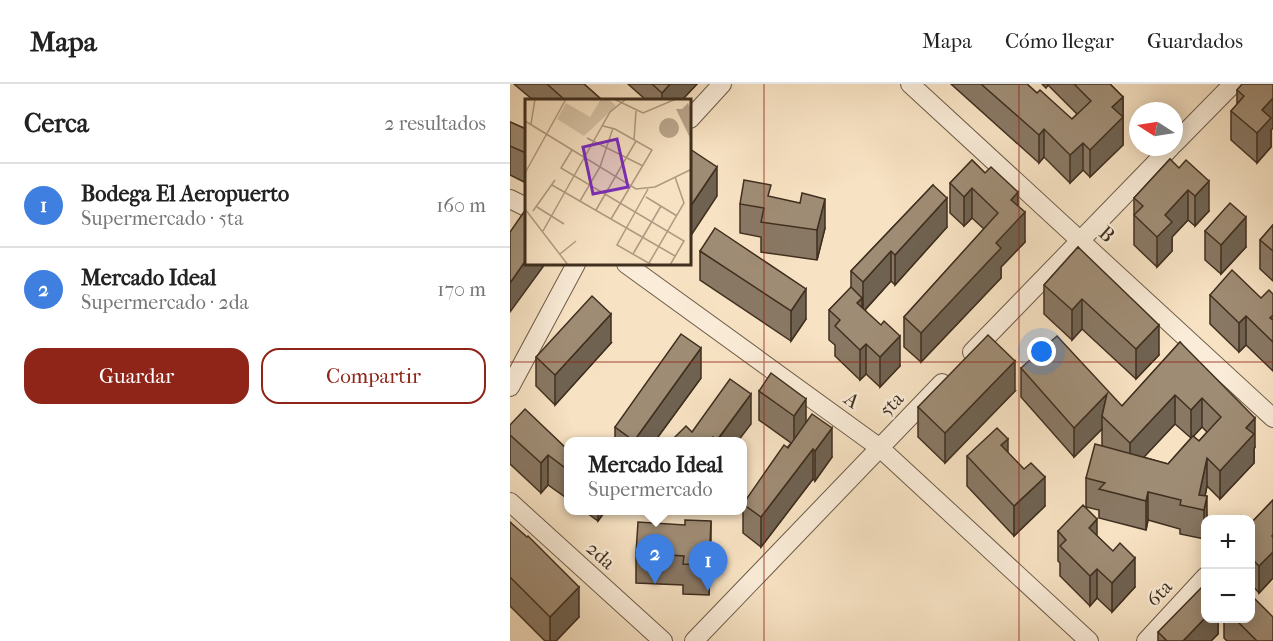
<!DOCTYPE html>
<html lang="es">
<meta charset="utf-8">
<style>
:root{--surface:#fff;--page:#f2f2f2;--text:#222;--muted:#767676;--line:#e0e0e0;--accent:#8f2418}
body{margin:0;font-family:"IM FELL French Canon",serif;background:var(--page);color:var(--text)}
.controls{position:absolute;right:18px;bottom:18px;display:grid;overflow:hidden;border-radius:12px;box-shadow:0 3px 15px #0003}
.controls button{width:54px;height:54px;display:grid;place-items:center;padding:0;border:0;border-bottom:2px solid var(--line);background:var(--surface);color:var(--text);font:30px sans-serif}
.compass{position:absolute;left:619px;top:18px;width:54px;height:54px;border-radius:50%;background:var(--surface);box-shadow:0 3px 15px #0003;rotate:282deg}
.you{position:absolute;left:532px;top:268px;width:21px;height:21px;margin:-15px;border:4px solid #fff;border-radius:50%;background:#1a73e8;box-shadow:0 0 0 9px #1a73e833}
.badge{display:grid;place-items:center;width:39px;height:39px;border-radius:50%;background:var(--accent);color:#fff;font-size:20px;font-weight:700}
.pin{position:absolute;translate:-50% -50px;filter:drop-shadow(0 2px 3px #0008)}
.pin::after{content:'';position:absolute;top:32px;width:21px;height:18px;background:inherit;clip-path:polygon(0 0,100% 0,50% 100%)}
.popup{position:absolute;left:54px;top:353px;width:183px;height:78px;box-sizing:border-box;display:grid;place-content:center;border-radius:12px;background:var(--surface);filter:drop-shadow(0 2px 4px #0005);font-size:20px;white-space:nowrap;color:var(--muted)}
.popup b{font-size:22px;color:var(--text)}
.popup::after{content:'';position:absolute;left:50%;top:100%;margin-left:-12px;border:12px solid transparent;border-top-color:var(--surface)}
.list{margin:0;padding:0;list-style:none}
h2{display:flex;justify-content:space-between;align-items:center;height:78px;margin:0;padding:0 24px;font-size:26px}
h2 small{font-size:20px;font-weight:400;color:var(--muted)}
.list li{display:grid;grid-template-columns:39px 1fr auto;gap:18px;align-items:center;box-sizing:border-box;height:84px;padding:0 24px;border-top:2px solid var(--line)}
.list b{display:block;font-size:22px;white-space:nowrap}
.list p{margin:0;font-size:20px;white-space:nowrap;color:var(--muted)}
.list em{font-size:20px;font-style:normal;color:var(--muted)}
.actions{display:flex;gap:12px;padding:18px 24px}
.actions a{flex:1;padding:14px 0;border:2px solid var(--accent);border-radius:18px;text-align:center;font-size:21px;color:var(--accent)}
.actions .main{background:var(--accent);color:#fff}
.map{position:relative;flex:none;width:763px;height:557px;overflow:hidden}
header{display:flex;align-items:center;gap:36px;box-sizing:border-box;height:84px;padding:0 30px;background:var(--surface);border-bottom:2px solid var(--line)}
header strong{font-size:28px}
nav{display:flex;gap:33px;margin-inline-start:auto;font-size:21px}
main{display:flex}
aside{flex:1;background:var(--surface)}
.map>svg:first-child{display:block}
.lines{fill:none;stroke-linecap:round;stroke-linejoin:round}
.minor-casing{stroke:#6e5c48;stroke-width:20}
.minor{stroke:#faecd8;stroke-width:18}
.wall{fill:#897864;stroke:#402f1f;stroke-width:1.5;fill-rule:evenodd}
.shaded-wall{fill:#6f6251;stroke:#402f1f;stroke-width:1.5}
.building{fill:#9f8c74;stroke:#402f1f;stroke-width:1.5}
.grid{fill:none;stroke:#8f2418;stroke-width:1.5;stroke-opacity:0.55}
.labels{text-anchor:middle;stroke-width:5;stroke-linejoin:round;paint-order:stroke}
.street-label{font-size:20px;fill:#402f1f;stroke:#faecd8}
.inset-road{fill:none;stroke:#ae9a81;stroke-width:1.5}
.view{fill:#7b2cbf;fill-opacity:0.15;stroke:#7b2cbf;stroke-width:3}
.inset-edge{fill:none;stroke:#402f1f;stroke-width:3}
</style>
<header>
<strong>Mapa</strong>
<nav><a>Mapa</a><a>Cómo llegar</a><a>Guardados</a></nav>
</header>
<main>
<aside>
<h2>Cerca<small>2 resultados</small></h2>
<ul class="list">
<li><span class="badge" style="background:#3f7fe0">1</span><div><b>Bodega El Aeropuerto</b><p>Supermercado · 5ta</p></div><em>160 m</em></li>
<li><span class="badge" style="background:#3f7fe0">2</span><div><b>Mercado Ideal</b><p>Supermercado · 2da</p></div><em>170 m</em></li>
</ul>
<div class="actions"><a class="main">Guardar</a><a>Compartir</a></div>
</aside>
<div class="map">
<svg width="763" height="557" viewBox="0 0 763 557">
<rect width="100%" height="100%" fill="#f7e2c3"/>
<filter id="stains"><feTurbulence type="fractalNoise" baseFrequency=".00333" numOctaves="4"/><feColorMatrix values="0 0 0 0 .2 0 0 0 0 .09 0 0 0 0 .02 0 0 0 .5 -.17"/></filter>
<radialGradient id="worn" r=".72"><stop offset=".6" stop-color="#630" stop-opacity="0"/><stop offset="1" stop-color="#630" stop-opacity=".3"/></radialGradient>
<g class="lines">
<defs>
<g id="minor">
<path d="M400 0 763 334"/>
<path d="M180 35 212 0"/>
<path d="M664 60 723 0"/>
<path d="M0 115 16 123"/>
<path d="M116 180 370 364 579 557"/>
<path d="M462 268 661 63"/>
<path d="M0 303 66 180"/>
<path d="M0 418 153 557"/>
<path d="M184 557 432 299"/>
<path d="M636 557 696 492"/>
</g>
</defs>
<use href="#minor" class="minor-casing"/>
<use href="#minor" class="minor"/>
</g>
<g class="wall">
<path d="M4 0H74L92 16H23Z"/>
<path d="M118 0H187L172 16H136Z"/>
<path d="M441 0H517L527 9 562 35 567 30 538 1 536 4 532 0H600L613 13V61L580 93 573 86 560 99 534 73 529 79Z"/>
<path d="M763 0V44L761 46V63L747 79 721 56V27L727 21V6Z"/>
<path d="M0 38 16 45V99L0 91Z"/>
<path d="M660 75 699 127 685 142 678 136 662 153V167L647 183 624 161V114Z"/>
<path d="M462 76 508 122 515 158 491 183V194L411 278 394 263V233L474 145 462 134 454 142 440 129V99Z"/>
<path d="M423 101 437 143 385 201 381 197 355 226 390 282 370 303 356 290 350 296 325 272V261L319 256V226L341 204V187Z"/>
<path d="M261 113 315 144 307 176 251 168V153L230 149V120Z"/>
<path d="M763 141V197L750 185V156Z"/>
<path d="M695 147 736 163 711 190 695 176Z"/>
<path d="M568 163 649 271 626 295 572 245 562 256 534 230V201Z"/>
<path d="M190 167 296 235 281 257 190 196Z"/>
<path d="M763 210V287L736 261 729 268 700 240V211L751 214Z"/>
<path d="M670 258 745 363 744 365V379L710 415 697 402 695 412 697 435H696V450L694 455 670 450V445L638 436 636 446 589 434V426L576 423V394L593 363 592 361V345L564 373 511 313V284L612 322ZM665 340 681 354 658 380 633 373ZM692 343 697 348 689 357 683 352Z"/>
<path d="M101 259 45 321 26 302V273Z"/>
<path d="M191 294 145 357H105V343Z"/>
<path d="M249 307 296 338 322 373 305 397 303 395 251 463 233 449V420L281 359 249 336Z"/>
<path d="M505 307 435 379 408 353V323Z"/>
<path d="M0 341 56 364 58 361V415L38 401 31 409 0 380Z"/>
<path d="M498 369 535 422 504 452 457 402V372Z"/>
<path d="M763 416V494L749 509 741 500V439Z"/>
<path d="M73 426H96L88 437Z"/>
<path d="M0 438 69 533 46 557H35L0 522Z"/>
<path d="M548 447 587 452 625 503 602 528 587 514 580 522 550 492V479L548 477Z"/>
<path d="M201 467 199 511 173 510V501L126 499V469Z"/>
<path d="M708 534V550L701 557H648V548Z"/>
<path d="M714 534H741L763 557H717L714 554Z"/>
</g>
<g class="shaded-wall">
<path d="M160 0H187L172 16H152V9Z"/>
<path d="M613 13V61L580 93V66L602 23Z"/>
<path d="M763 14V44L761 46V63L747 79V49L752 26Z"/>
<path d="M534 45V73L529 79V51Z"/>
<path d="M573 59V86L560 99V71Z"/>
<path d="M207 83V112L180 153V123Z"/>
<path d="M699 97V127L685 142V112Z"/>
<path d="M462 104V134L454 142V113Z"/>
<path d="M678 106V136L662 153V167L647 183V153L655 131Z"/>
<path d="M508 108V135L515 128V158L491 183V194L411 278V249L486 159 501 116Z"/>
<path d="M437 114V143L385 201V171Z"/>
<path d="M315 115V144L307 176V146Z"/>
<path d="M736 133V163L711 190V161Z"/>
<path d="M381 167V197L353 228V198Z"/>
<path d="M16 176V180H35L0 228V199Z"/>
<path d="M296 205V235L281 257V227Z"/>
<path d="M352 214V243L347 219Z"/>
<path d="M572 215V245L562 256V226Z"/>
<path d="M101 230V259L45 321V291Z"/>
<path d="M736 232V261L729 268V239Z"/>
<path d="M649 241V271L626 295V265Z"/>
<path d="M390 252V282L370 303V273Z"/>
<path d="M356 260V290L350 296V266Z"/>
<path d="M191 264V294L145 357H124Z"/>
<path d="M505 277V307L435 379V349Z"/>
<path d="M241 310V340L228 357H207Z"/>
<path d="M597 310 592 332V345L564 373V344Z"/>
<path d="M665 311V340L620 388V359Z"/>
<path d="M692 314V343L681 355V326Z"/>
<path d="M296 315V344L284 361V332Z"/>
<path d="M745 334V363L744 365V379L710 415V387L736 344Z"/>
<path d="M322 344V373L305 397V367Z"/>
<path d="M498 355V384L491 361Z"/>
<path d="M303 365V395L251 463V433Z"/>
<path d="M38 371V401L31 409V379Z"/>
<path d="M697 374V402L692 426 689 411Z"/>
<path d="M535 393V422L504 452V422Z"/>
<path d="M638 408V436L636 446V417Z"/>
<path d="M697 412V435H696V450L694 455V426Z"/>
<path d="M88 426H96L88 437Z"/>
<path d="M587 435V465L579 444Z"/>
<path d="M201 437V467L199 511V481Z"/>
<path d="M763 451V494L749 509V482Z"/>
<path d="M625 474V503L602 528V499Z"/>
<path d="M587 485V514L580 522V492Z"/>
<path d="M69 503V533L46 557H40V533Z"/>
<path d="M696 533V534H708V550L701 557H673Z"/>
</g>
<g class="building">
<path d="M37 0H74L92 16H55Z"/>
<path d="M142 0H160L152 9Z"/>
<path d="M471 0H517L527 9 530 6 562 35 581 17 564 0H600L613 13 602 23 613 33 580 66 573 59 560 71 534 45 529 51Z"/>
<path d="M732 0H763V14L752 26 761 34 747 49 721 27 734 12 727 6Z"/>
<path d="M0 38 16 45V69L0 62Z"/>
<path d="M180 65 207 83 180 123Z"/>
<path d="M660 75 669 84 676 76 699 97 685 112 678 106 655 131 662 138 647 153 624 131 633 122 624 114Z"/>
<path d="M462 76 475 89 481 83 508 108 501 116 515 128 486 159 491 164 411 249 394 233 488 129 462 104 454 113 440 99Z"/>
<path d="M234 96 261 101 258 112 290 119 292 109 315 115 307 146 251 138 254 124 230 120Z"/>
<path d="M423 101 437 114 385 171 381 167 353 198 341 187Z"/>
<path d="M720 119 736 133 711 161 695 147Z"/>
<path d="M16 125V176L0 199V148Z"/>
<path d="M763 141V167L750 156Z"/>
<path d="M205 144 296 205 281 227 190 167Z"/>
<path d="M568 163 649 241 626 265 572 215 562 226 534 201Z"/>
<path d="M722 186 751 214 759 206 763 210V231L760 234 763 236V258L736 232 729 239 700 211Z"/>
<path d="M341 203 352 214 347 219 371 241 374 237 390 252 370 273 356 260 350 266 325 242 330 236 319 226Z"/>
<path d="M82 212 101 230 45 291 26 273Z"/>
<path d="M171 250 191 264 124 357 105 343Z"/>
<path d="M478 251 505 277 435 349 408 323Z"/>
<path d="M547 252 612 322 670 258 745 334 736 344 744 350 710 387 697 374 689 411 697 412 694 426 670 421 671 416 638 408 636 417 589 405 595 399 576 394 585 360 658 380 683 352 689 357 711 333 692 314 681 326 665 311 620 359 592 332 597 310 564 344 511 284Z"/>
<path d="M261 289 296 315 284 332 249 307Z"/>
<path d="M220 295 241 310 207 356 203 353 198 357H161L176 342 182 348Z"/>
<path d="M15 325 56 364 58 361V386L38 371 31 379 0 351V341Z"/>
<path d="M302 330 322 344 305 367 303 365 251 433 233 420 274 361 278 364Z"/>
<path d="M487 344 498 355 491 361 514 385 521 379 535 393 504 422 457 372Z"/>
<path d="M763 416V451L762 452 763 454V468L749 482 741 474V439Z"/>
<path d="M573 421 587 435 579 444 603 467 610 459 625 474 602 499 587 485 580 492 550 462 556 456 548 447Z"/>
<path d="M175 436 201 437 199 481 173 480 174 472 126 469 128 438 175 441Z"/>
<path d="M0 438 17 453 18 452 69 503 40 533 0 493Z"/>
<path d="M691 504 696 509V533L673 557H657L648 548Z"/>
<path d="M741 511 763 533V557H747L724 534H741Z"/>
</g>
<path class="grid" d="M254 0V557M509 0V557M0 278H763"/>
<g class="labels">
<g class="street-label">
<text transform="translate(597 150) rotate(42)" y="7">B</text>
<text transform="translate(342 316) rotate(36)" y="7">A</text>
<text transform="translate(381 320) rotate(-46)" y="7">5ta</text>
<text transform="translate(91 471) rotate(42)" y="7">2da</text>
<text transform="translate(649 509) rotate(-47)" y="7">6ta</text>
</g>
</g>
<g transform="translate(15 15)">
<rect width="166" height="166" fill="#f7e2c3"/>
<path d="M76 0H84L91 7 59 37 32 20 41 4 65 18Z" fill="#d8c4a7"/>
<path d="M163 4 166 11V41L151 10H157ZM134 29a10 10 0 1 1 20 0a10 10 0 1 1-20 0Z" fill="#b9a58b"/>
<path class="inset-road" d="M89 0 118 14 151 0M0 22 111 90 130 88 167 70M6 25 10 0M78 27 90 30 127 51 86 120M62 39 118 67M109 41 111 12M47 51 36 69 159 142 145 166M0 74 41 0M27 86 150 157M123 90 92 146 127 166M121 98 152 117M55 102 75 68 88 29M12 108 39 125M0 110 43 166M71 111 111 42M8 112 30 81M18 132 85 13 101 0M35 155 51 142M108 155 136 107M124 164 159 104 150 78"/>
<path class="view" d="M92 40 103 88 68 95 58 48Z"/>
<rect width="166" height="166" class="inset-edge"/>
</g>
<rect width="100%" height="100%" filter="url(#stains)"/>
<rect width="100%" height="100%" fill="url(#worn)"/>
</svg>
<div class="controls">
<button>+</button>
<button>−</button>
</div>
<svg class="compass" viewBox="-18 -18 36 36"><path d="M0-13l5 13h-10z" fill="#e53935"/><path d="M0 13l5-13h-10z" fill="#767676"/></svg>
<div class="you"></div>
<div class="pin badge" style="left:198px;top:507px;background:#3f7fe0">1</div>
<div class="pin badge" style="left:145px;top:500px;background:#3f7fe0">2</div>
<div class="popup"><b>Mercado Ideal</b>Supermercado</div>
</div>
</main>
